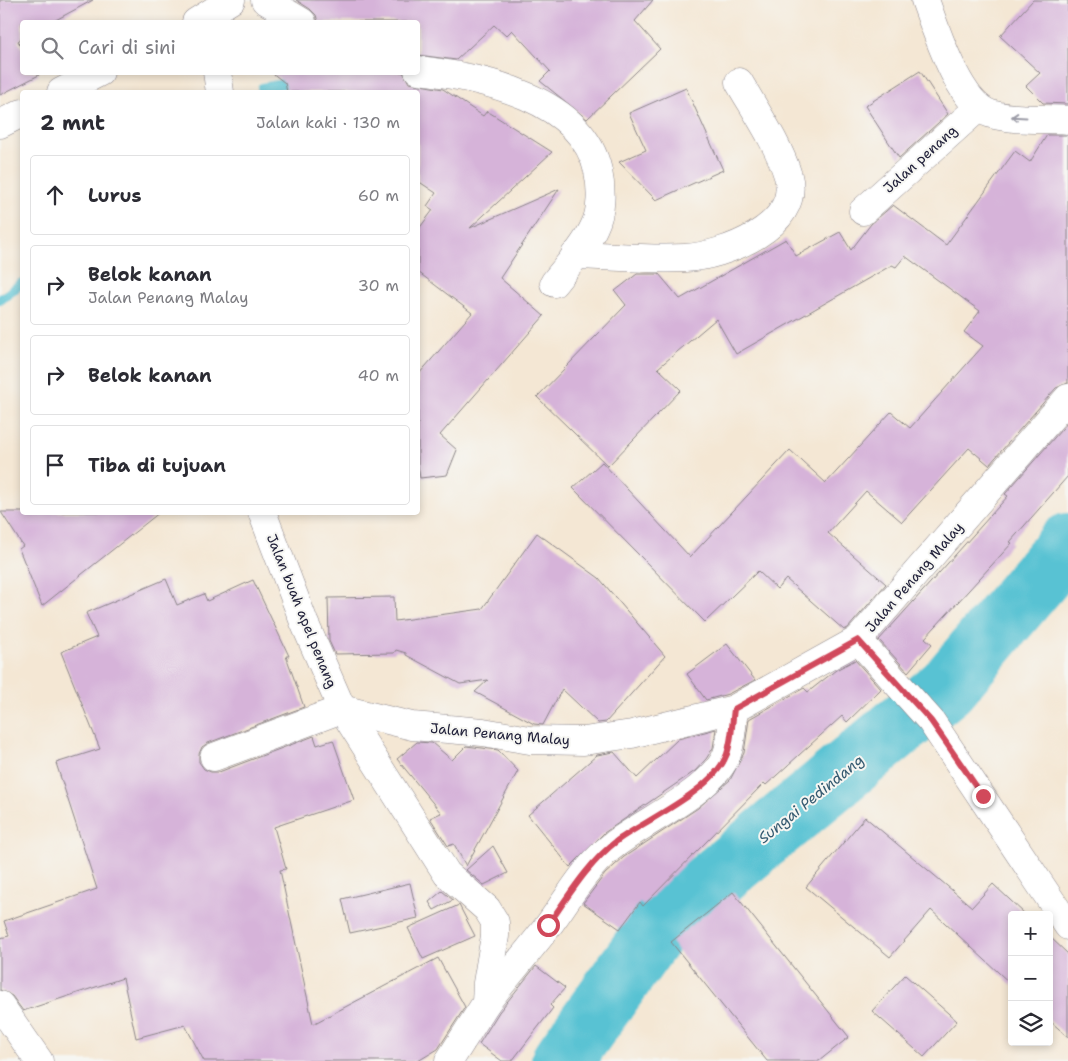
<!DOCTYPE html>
<html lang="id">
<meta charset="utf-8">
<style>
:root{--surface:#fff;--page:#f7f7f7;--text:#2b2b33;--muted:#7c7c81;--line:#e1e1e2}
body{margin:0;font-family:"Shantell Sans",sans-serif;background:var(--page);color:var(--text)}
.controls{position:absolute;right:15px;bottom:15px;display:grid;overflow:hidden;border-radius:5px;box-shadow:0 2px 8px #0003}
.controls button{width:45px;height:45px;display:grid;place-items:center;padding:0;border:0;border-bottom:1px solid var(--line);background:var(--surface);color:var(--text);font:25px sans-serif}
.stop{position:absolute;width:15px;height:15px;margin:-11px;border:4px solid #d1495b;border-radius:50%;background:#fff}
.stop.end{background:#d1495b;border-color:#fff;box-shadow:0 1px 5px #0008}
.list{margin:0;padding:0;list-style:none}
h2{display:flex;justify-content:space-between;align-items:center;height:65px;margin:0;padding:0 20px;font-size:21px}
h2 small{font-size:16px;font-weight:400;color:var(--muted)}
.list li{display:grid;grid-template-columns:32px 1fr auto;gap:15px;align-items:center;box-sizing:border-box;height:80px;margin:0 10px 10px;padding:0 10px;border:1px solid var(--line);border-radius:5px}
.list b{display:block;font-size:19px;white-space:nowrap}
.list p{margin:0;font-size:16px;white-space:nowrap;color:var(--muted)}
.list em{font-size:16px;font-style:normal;color:var(--muted)}
.icon{flex:none;width:28px;height:28px;fill:none;stroke:currentColor;stroke-width:2;stroke-linecap:round;stroke-linejoin:round}
.map{position:relative;flex:none;width:1068px;height:1061px;overflow:hidden}
.search{position:absolute;background:var(--surface);box-shadow:0 2px 8px #0003;left:20px;top:20px;width:400px;height:55px;display:flex;align-items:center;gap:12px;box-sizing:border-box;padding:0 18px;border-radius:5px;color:var(--muted);font-size:19px}
.panel{position:absolute;background:var(--surface);box-shadow:0 2px 8px #0003;left:20px;top:90px;width:400px;height:425px;border-radius:5px}
.map>svg:first-child{display:block}
.lines{fill:none;stroke-linecap:round;stroke-linejoin:round}
.stream{stroke:#58c2d3;stroke-width:10}
.river{stroke:#58c2d3;stroke-width:62}
.building{fill:#d6b3d9}
.street-casing{stroke:#8b8488;stroke-width:29}
.street{stroke:#fff;stroke-width:28}
.oneway{stroke:#9c9ca7}
.route{stroke:#d1495b;stroke-width:6}
.labels{text-anchor:middle;stroke-width:4;stroke-linejoin:round;paint-order:stroke}
.street-label{font-size:14px;fill:#22223b;stroke:#f6f6f2}
.water-label{font-size:15px;font-style:italic;fill:#355a70;stroke:#f6f6f2}
</style>
<div class="map">
<svg width="1068" height="1061" viewBox="0 0 1068 1061">
<rect width="100%" height="100%" fill="#f6f6f2"/>
<filter id="ink" filterUnits="userSpaceOnUse"><feTurbulence type="fractalNoise" baseFrequency=".02" numOctaves="2"/><feDisplacementMap in="SourceGraphic" scale="10" xChannelSelector="R" yChannelSelector="G"/><feConvolveMatrix kernelMatrix="1 2 1 2 8 2 1 2 1" color-interpolation-filters="sRGB"/></filter>
<filter id="wash" filterUnits="userSpaceOnUse"><feTurbulence type="fractalNoise" baseFrequency=".0096" numOctaves="4" result="noise"/><feDisplacementMap in="SourceGraphic" scale="20" xChannelSelector="R" yChannelSelector="G"/><feGaussianBlur stdDeviation="1.12" result="paint"/><feColorMatrix in="noise" values="0 0 0 0 0 0 0 0 0 0 0 0 0 0 0 0 0 1.4 0 .05"/><feComposite in="paint" operator="in"/></filter>
<g filter="url(#wash)">
<rect width="100%" height="100%" fill="#f4e7d4"/>
<g class="lines">
<g class="stream">
<path d="M262 88 298 81"/>
<path d="M0 300 22 283"/>
</g>
<path class="river" d="M562 1061 660 924 947 687 1068 544"/>
</g>
<g id="blocks">
<g class="building">
<path d="M0 0H93L52 22H22V38L18 41 22 48V72H37L39 75 0 95Z"/>
<path d="M296 0H653L635 21 660 49 587 119 540 81 550 71 512 30 506 36 494 25 456 60 418 55V22H318L316 15 310 9Z"/>
<path d="M1033 0H1068V104L1043 103 1026 86 1040 73 1000 36Z"/>
<path d="M920 71 948 114 899 158 865 106Z"/>
<path d="M271 72H403L409 83 443 89 483 116 487 111 552 152 470 228 559 189 500 278 544 316 440 435 457 450 447 475 420 478 418 465V375L472 313 418 272V230L433 210 427 206 436 193 418 181V92H287L285 83Z"/>
<path d="M686 88 723 170 656 200 619 162 646 150 629 113Z"/>
<path d="M1047 135H1068V383L1056 388 989 465 969 448 902 522 866 491 828 533 886 584 848 628 844 630 786 579 777 589 758 571 705 622 573 488 602 462 690 557 790 450 826 483 891 412 910 428 983 346 964 332 980 311 905 256 896 267 892 265 736 354 716 319 658 368 681 390 608 466 537 397 626 305 615 291 637 274H659L680 299 786 239 796 256 840 232 851 250 871 224 893 205 946 245 1015 151 1030 162Z"/>
<path d="M1068 422V476L1010 542 1012 543 925 638 932 644 908 672 879 640 1008 496 1005 494Z"/>
<path d="M1 512H160L42 606 19 549 23 546Z"/>
<path d="M537 533 599 578 665 656 606 722 598 723 562 689 543 725 534 724 475 692 488 680 460 684 406 655V653L396 650 394 653 335 654 329 641 328 598 394 597 395 621 482 609Z"/>
<path d="M166 579 177 605 204 594 207 601 253 580 289 656H286L304 707 208 743 202 747 199 754V762L204 769 211 772H219L314 736 317 745 333 740 354 800 274 827 286 869 280 870 313 1024 438 958 465 1007 438 1049 418 1061H204L185 1025 136 1038 123 978 23 1011 12 996 0 990V938L9 936 4 921 97 889 56 763 100 749 61 652 97 637 86 613Z"/>
<path d="M727 644 755 680 728 694 706 700 687 674Z"/>
<path d="M855 660 881 689 847 722 842 716 766 785 764 783 643 906 640 902 620 929 583 903 605 874 624 857 698 808 730 780 744 753 749 719 804 688 808 692 836 670Z"/>
<path d="M716 729 713 748 706 759 695 771 604 833 570 867 528 815 597 755 614 752 637 778 678 739Z"/>
<path d="M417 742 432 743 452 760 466 746 498 750 518 771 466 866 454 844 448 846 430 818 441 813 397 759Z"/>
<path d="M865 817 972 907 993 884 1026 915H1012V985L931 910 890 957 806 887Z"/>
<path d="M493 846 508 873 484 885 466 870Z"/>
<path d="M410 883 418 918 350 933 342 899Z"/>
<path d="M442 891 453 900 434 910 429 902Z"/>
<path d="M733 892 849 1037 819 1061H767L671 942Z"/>
<path d="M459 905 475 936 423 959 408 928Z"/>
<path d="M1049 936 1068 954V1037L1049 1020Z"/>
<path d="M536 966 565 988 550 1005 553 1008 512 1061H502L479 1044 499 1012Z"/>
<path d="M905 975 957 1021 924 1057 872 1011Z"/>
</g>
</g>
</g>
<g filter="url(#ink)">
<use href="#blocks" fill-opacity="0" stroke="#8b8488" stroke-width="1"/>
<g class="lines">
<defs>
<g id="street">
<path d="M265 0 302 22"/>
<path d="M925 0C936 30 959 104 991 114 1015 121 1043 118 1068 120"/>
<path d="M196 22 231 0"/>
<path d="M418 70C481 77 582 98 598 171 602 189 602 211 594 227 585 247 567 266 554 283"/>
<path d="M217 72 220 92"/>
<path d="M61 92 100 72"/>
<path d="M0 124 22 113"/>
<path d="M863 211 978 108"/>
<path d="M575 255C611 256 648 260 685 258 723 256 802 227 788 176 779 145 755 110 739 82"/>
<path d="M262 512 304 622 342 709 447 874 487 909 495 922V936L487 983 486 1003 449 1061"/>
<path d="M858 640 931 721 1068 926"/>
<path d="M342 709 412 726 483 732 530 740 584 741 632 734 734 709 858 640 1068 398"/>
<path d="M214 757 342 709"/>
<path d="M486 1003C506 977 528 952 548 926 566 902 580 876 601 856 631 825 712 795 727 754 732 740 732 723 734 709"/>
<path d="M0 1005 39 1061"/>
</g>
</defs>
<use href="#street" class="street-casing"/>
<use href="#street" class="street"/>
</g>
<defs><path id="oneway-shaft" d="M-6 0H5M1.5-3L5.5 0L1.5 3" fill="none" stroke-width="1.6" stroke-linecap="round" stroke-linejoin="round" transform="scale(1.25)"/></defs>
<use class="oneway" href="#oneway-shaft" transform="translate(1019 117) rotate(-177)"/>
</g>
<g class="lines" filter="url(#ink)">
<path class="route" d="M548 925C569 895 589 862 618 840 648 819 714 790 727 754 732 740 732 723 734 709L858 640 931 721 983 796"/>
</g>
<g class="labels">
<g class="street-label">
<text transform="translate(920 159) rotate(-42)" y="5">Jalan penang</text>
<text transform="translate(914 577) rotate(-49)" y="5">Jalan Penang Malay</text>
<text transform="translate(302 611) rotate(68)" y="5">Jalan buah apel penang</text>
<text transform="translate(500 734) rotate(5)" y="5">Jalan Penang Malay</text>
</g>
<g class="water-label">
<text transform="translate(811 799) rotate(-39)" y="5">Sungai Pedindang</text>
</g>
</g>
</svg>
<div class="controls">
<button>+</button>
<button>−</button>
<button><svg class="icon" aria-label="layers" viewBox="0 0 24 24"><path d="M12 4l9 5-9 5-9-5zM3 14l9 5 9-5"/></svg></button>
</div>
<div class="stop" style="left:548px;top:925px"></div>
<div class="stop end" style="left:983px;top:796px"></div>
<div class="search"><svg class="icon" aria-label="search" viewBox="0 0 24 24"><circle cx="10" cy="10" r="6"/><path d="M15 15l6 6"/></svg>Cari di sini</div>
<section class="panel">
<h2>2 mnt<small>Jalan kaki · 130 m</small></h2>
<ul class="list">
<li><svg class="icon" aria-label="ahead" viewBox="0 0 24 24"><path d="M12 20V5M6 11l6-6 6 6"/></svg><div><b>Lurus</b></div><em>60 m</em></li>
<li><svg class="icon" aria-label="right" viewBox="0 0 24 24"><path d="M7 20v-9h11M14 6l5 5-5 5"/></svg><div><b>Belok kanan</b><p>Jalan Penang Malay</p></div><em>30 m</em></li>
<li><svg class="icon" aria-label="right" viewBox="0 0 24 24"><path d="M7 20v-9h11M14 6l5 5-5 5"/></svg><div><b>Belok kanan</b></div><em>40 m</em></li>
<li><svg class="icon" aria-label="arrive" viewBox="0 0 24 24"><path d="M6 21V4h12l-3 4 3 4H6"/></svg><div><b>Tiba di tujuan</b></div></li>
</ul>
</section>
</div>
